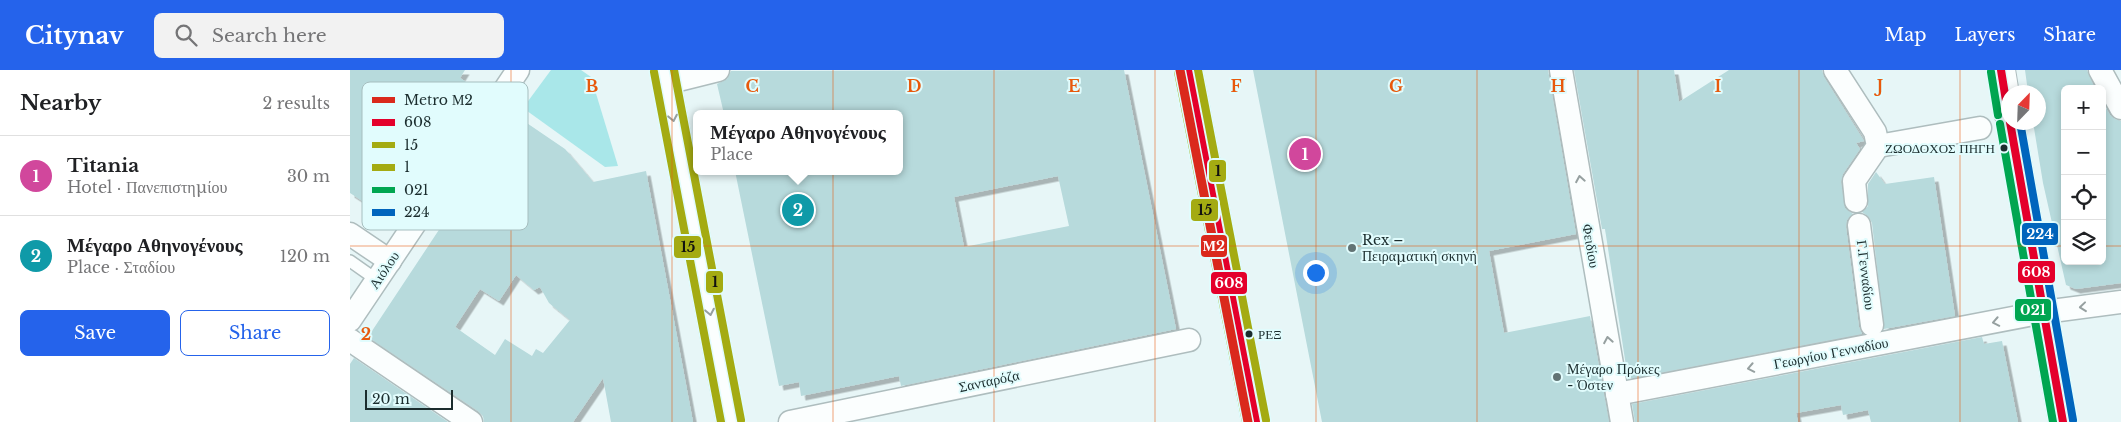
<!DOCTYPE html>
<meta charset="utf-8">
<style>
:root{--surface:#fff;--page:#f2f2f2;--text:#202124;--muted:#757577;--line:#e0e0e0;--accent:#2563eb}
body{margin:0;font-family:"Libre Baskerville",serif;background:var(--page);color:var(--text)}
.controls{position:absolute;right:15px;top:15px;display:grid;overflow:hidden;border-radius:8px;box-shadow:0 2px 8px #0003}
.controls button{width:45px;height:45px;display:grid;place-items:center;padding:0;border:0;border-bottom:1px solid var(--line);background:var(--surface);color:var(--text);font:25px sans-serif}
.compass{position:absolute;left:1651px;top:15px;width:45px;height:45px;border-radius:50%;background:var(--surface);box-shadow:0 2px 8px #0003;rotate:23deg}
.scale{position:absolute;left:15px;bottom:12px;width:88px;box-sizing:border-box;padding-left:5px;border:2px solid #1b2d2e;border-top:0;font-size:14px;line-height:18px;white-space:nowrap;color:#1b2d2e;-webkit-text-stroke:4px #e1fcfd;paint-order:stroke}
.you{position:absolute;left:965px;top:202px;width:18px;height:18px;margin:-12px;border:4px solid #fff;border-radius:50%;background:#1a73e8;box-shadow:0 0 0 8px #1a73e833}
.badge{display:grid;place-items:center;width:32px;height:32px;border-radius:50%;background:var(--accent);color:#fff;font-size:16px;font-weight:700}
.pin{position:absolute;translate:-50% -50%;border:2px solid #fff;box-shadow:0 1px 5px #0006}
.popup{position:absolute;left:343px;top:40px;width:210px;height:65px;box-sizing:border-box;display:grid;place-content:center;border-radius:8px;background:var(--surface);filter:drop-shadow(0 1px 4px #0005);font-size:16px;white-space:nowrap;color:var(--muted)}
.popup b{font-size:19px;color:var(--text)}
.popup::after{content:'';position:absolute;left:50%;top:100%;margin-left:-10px;border:10px solid transparent;border-top-color:var(--surface)}
.list{margin:0;padding:0;list-style:none}
h2{display:flex;justify-content:space-between;align-items:center;height:65px;margin:0;padding:0 20px;font-size:21px}
h2 small{font-size:16px;font-weight:400;color:var(--muted)}
.list li{display:grid;grid-template-columns:32px 1fr auto;gap:15px;align-items:center;box-sizing:border-box;height:80px;padding:0 20px;border-top:1px solid var(--line)}
.list b{display:block;font-size:19px;white-space:nowrap}
.list p{margin:0;font-size:16px;white-space:nowrap;color:var(--muted)}
.list em{font-size:16px;font-style:normal;color:var(--muted)}
.actions{display:flex;gap:10px;padding:15px 20px}
.actions a{flex:1;padding:11px 0;border:1px solid var(--accent);border-radius:8px;text-align:center;font-size:18px;color:var(--accent)}
.actions .main{background:var(--accent);color:#fff}
.icon{flex:none;width:28px;height:28px;fill:none;stroke:currentColor;stroke-width:2;stroke-linecap:round;stroke-linejoin:round}
.map{position:relative;flex:none;width:1771px;height:352px;overflow:hidden}
header{display:flex;align-items:center;gap:30px;box-sizing:border-box;height:70px;padding:0 25px;background:var(--accent);color:#fff}
header strong{font-size:24px}
nav{display:flex;gap:28px;margin-inline-start:auto;font-size:18px}
.search{width:350px;height:45px;background:var(--page);display:flex;align-items:center;gap:12px;box-sizing:border-box;padding:0 18px;border-radius:8px;color:var(--muted);font-size:19px}
main{display:flex}
aside{flex:1;background:var(--surface)}
.map>svg:first-child{display:block}
.green{fill:#a9e7e9}
.building{fill:#b7dadc;fill-rule:evenodd;filter:url(#shadow)}
.lines{fill:none;stroke-linecap:round;stroke-linejoin:round}
.lane-casing{stroke:#aebdbe;stroke-width:14}
.street-casing{stroke:#aebdbe;stroke-width:25}
.secondary-casing{stroke:#aebdbe;stroke-width:30}
.primary-casing{stroke:#aebdbe;stroke-width:30}
.lane{stroke:#fbfefe;stroke-width:11}
.street{stroke:#fbfefe;stroke-width:22}
.secondary{stroke:#fbfefe;stroke-width:28}
.primary{stroke:#fbfefe;stroke-width:28}
.bus-1-casing{stroke:#e1fcfd;stroke-width:11}
.bus-2-casing{stroke:#e1fcfd;stroke-width:11}
.bus-3-casing{stroke:#e1fcfd;stroke-width:11}
.bus-4-casing{stroke:#e1fcfd;stroke-width:11}
.bus-5-casing{stroke:#e1fcfd;stroke-width:11}
.bus-1{stroke:#e4002b;stroke-width:8}
.bus-2{stroke:#a4ab12;stroke-width:8}
.bus-3{stroke:#a4ab12;stroke-width:8}
.bus-4{stroke:#00a651;stroke-width:8}
.bus-5{stroke:#0065bd;stroke-width:8}
.metro-1-casing{stroke:#e1fcfd;stroke-width:12}
.metro-1{stroke:#da291c;stroke-width:9}
.oneway{stroke:#96a0a0}
.grid{fill:none;stroke:#e8590c;stroke-width:1;stroke-opacity:0.55}
.bus-dot{fill:#1b2d2e;stroke:#e1fcfd;stroke-width:2}
.poi-dot{fill:#627374;stroke:#e1fcfd;stroke-width:2}
.labels{text-anchor:middle;stroke-width:4;stroke-linejoin:round;paint-order:stroke}
.bus-label{font-size:13px;fill:#1b2d2e;stroke:#e1fcfd;text-anchor:end}
.poi-label{font-size:14px;fill:#1b2d2e;stroke:#e1fcfd;text-anchor:start}
.street-label{font-size:14px;fill:#1b2d2e;stroke:#e1fcfd}
.key{fill:#e1fcfd;stroke:#a6bebf;stroke-width:1}
.key-label{font-size:14px;fill:#1b2d2e}
.grid-label{font-size:16px;text-anchor:middle;font-weight:bold;fill:#e8590c;stroke:#e1fcfd;stroke-width:4;stroke-linejoin:round;paint-order:stroke}
.line-badge{stroke:#e1fcfd;stroke-width:2}
.badge-label{font-size:14px;text-anchor:middle;font-weight:bold;fill:#fff}
.pale-badge-label{font-size:14px;text-anchor:middle;font-weight:bold;fill:#111}
</style>
<header>
<strong>Citynav</strong>
<div class="search"><svg class="icon" aria-label="search" viewBox="0 0 24 24"><circle cx="10" cy="10" r="6"/><path d="M15 15l6 6"/></svg>Search here</div>
<nav><a>Map</a><a>Layers</a><a>Share</a></nav>
</header>
<main>
<aside>
<h2>Nearby<small>2 results</small></h2>
<ul class="list">
<li><span class="badge" style="background:#d1479c">1</span><div><b>Titania</b><p>Hotel · Πανεπιστημίου</p></div><em>30 m</em></li>
<li><span class="badge" style="background:#0f9aa8">2</span><div><b>Μέγαρο Αθηνογένους</b><p>Place · Σταδίου</p></div><em>120 m</em></li>
</ul>
<div class="actions"><a class="main">Save</a><a>Share</a></div>
</aside>
<div class="map">
<svg width="1771" height="352" viewBox="0 0 1771 352">
<defs>
<filter id="shadow"><feDropShadow dx="4.5" dy="4.5" stdDeviation="0" flood-color="#0004"/></filter>
</defs>
<rect width="100%" height="100%" fill="#e7f6f7"/>
<path class="green" d="M201 0H231L241 7 268 96 255 97 173 38Z"/>
<g class="building">
<path d="M0 0H115L110 8 122 16 37 147 0 123Z"/>
<path d="M774 0 826 259 551 316 549 306 451 326 449 312 429 316 385 101H549V44H374L367 14 377 9 381 1ZM708 106 719 156 614 177 604 127Z"/>
<path d="M903 0H1198L1226 164 1139 181 1154 263 1240 246 1259 352H972Z"/>
<path d="M1224 0H1324L1329 32 1379 0H1472L1474 7 1514 71 1506 73 1510 79 1493 104 1491 112 1495 138 1503 144 1497 150 1496 157 1509 257 1512 264 1278 309 1255 159H1252Z"/>
<path d="M1675 0H1737L1745 19H1715V191H1752V31L1760 45 1765 49 1771 51V213L1726 219 1716 215 1693 113 1683 52H1688V22H1678Z"/>
<path d="M165 45 215 79 243 112 296 101 343 352H261L253 308 223 352H134L133 346 128 341 18 267ZM166 205 184 220 190 217 199 233 220 250 193 283 186 279 182 286 155 269 145 285 105 257 130 219 149 231Z"/>
<path d="M1526 102 1535 114 1584 107 1605 246 1534 259 1522 153 1519 147 1512 142 1518 136V114Z"/>
<path d="M1632 267 1634 274 1652 271 1668 352H1521L1518 340 1493 345 1491 335 1446 343 1448 352H1285L1282 334Z"/>
<path d="M4 288 98 352H0V294Z"/>
</g>
<g class="lines">
<defs>
<path id="lane" d="M0 191 27 210"/>
<g id="street">
<path d="M1211 0 1272 352"/>
<path d="M1485 0 1525 62 1528 76 1504 111 1506 131"/>
<path d="M1750 0 1771 38"/>
<path d="M316 13 368 0"/>
<path d="M1528 76 1630 58"/>
<path d="M1509 155 1522 255"/>
<path d="M0 164 40 191"/>
<path d="M0 250 168 0"/>
<path d="M0 270 121 352"/>
<path d="M1267 324 1694 242 1771 232"/>
<path d="M440 352 839 270"/>
</g>
<g id="secondary">
<path d="M1651 0 1658 43"/>
<path d="M1660 52 1713 352"/>
</g>
<g id="primary">
<path d="M314 0 381 352"/>
<path d="M838 0 906 352"/>
</g>
</defs>
<use href="#lane" class="lane-casing"/>
<use href="#street" class="street-casing"/>
<use href="#secondary" class="secondary-casing"/>
<use href="#primary" class="primary-casing"/>
<use href="#lane" class="lane"/>
<use href="#street" class="street"/>
<use href="#secondary" class="secondary"/>
<use href="#primary" class="primary"/>
<defs>
<g id="bus-1">
<path d="M838 0 906 352"/>
<path d="M1651 0 1658 43"/>
<path d="M1660 52 1713 352"/>
</g>
<g id="bus-2">
<path d="M304 2 371 352"/>
<path d="M828 2 896 352"/>
</g>
<g id="bus-3">
<path d="M324 0 391 350"/>
<path d="M848 0 916 350"/>
</g>
<g id="bus-4">
<path d="M1641 2 1648 45"/>
<path d="M1650 54 1703 352"/>
</g>
<path id="bus-5" d="M1670 52 1723 350"/>
</defs>
<use href="#bus-1" class="bus-1-casing"/>
<use href="#bus-2" class="bus-2-casing"/>
<use href="#bus-3" class="bus-3-casing"/>
<use href="#bus-4" class="bus-4-casing"/>
<use href="#bus-5" class="bus-5-casing"/>
<use href="#bus-1" class="bus-1"/>
<use href="#bus-2" class="bus-2"/>
<use href="#bus-3" class="bus-3"/>
<use href="#bus-4" class="bus-4"/>
<use href="#bus-5" class="bus-5"/>
<defs>
<path id="metro-1" d="M830 0 898 352"/>
</defs>
<use href="#metro-1" class="metro-1-casing"/>
<use href="#metro-1" class="metro-1"/>
</g>
<defs><path id="oneway-chevron" d="M-2-3.5L2.5 0L-2 3.5" fill="none" stroke-width="1.6" stroke-linecap="round" stroke-linejoin="round" transform="scale(1.25)"/></defs>
<g class="oneway">
<use href="#oneway-chevron" transform="translate(323 48) rotate(79)"/>
<use href="#oneway-chevron" transform="translate(1230 109) rotate(-100)"/>
<use href="#oneway-chevron" transform="translate(1733 237) rotate(174)"/>
<use href="#oneway-chevron" transform="translate(360 242) rotate(79)"/>
<use href="#oneway-chevron" transform="translate(1646 252) rotate(169)"/>
<use href="#oneway-chevron" transform="translate(1258 270) rotate(-100)"/>
<use href="#oneway-chevron" transform="translate(1401 298) rotate(169)"/>
</g>
<path class="grid" d="M161 0V352M322 0V352M483 0V352M644 0V352M805 0V352M966 0V352M1127 0V352M1288 0V352M1449 0V352M1610 0V352M0 176H1715M1752 176H1771"/>
<g class="bus-dot">
<circle cx="1654" cy="78" r="4.5"/>
<circle cx="899" cy="264" r="4.5"/>
</g>
<g class="poi-dot">
<circle cx="1002" cy="178" r="5"/>
<circle cx="1207" cy="307" r="5"/>
</g>
<g class="labels">
<g class="bus-label">
<text x="1645" y="83">ΖΩΟΔΟΧΟΣ ΠΗΓΗ</text>
<text x="908" y="269" text-anchor="start">ΡΕΞ</text>
</g>
<g class="poi-label">
<text x="1012" y="175">Rex –<tspan x="1012" dy="16">Πειραματική σκηνή</tspan></text>
<text x="1217" y="304">Μέγαρο Πρόκες<tspan x="1217" dy="16">- Όστεν</tspan></text>
</g>
<g class="street-label">
<text transform="translate(1241 176) rotate(80)" y="5">Φειδίου</text>
<text transform="translate(34 200) rotate(-56)" y="5">Αιόλου</text>
<text transform="translate(1516 205) rotate(83)" y="5">Γ.Γενναδίου</text>
<text transform="translate(1481 283) rotate(-11)" y="5">Γεωργίου Γενναδίου</text>
<text transform="translate(639 311) rotate(-12)" y="5">Σανταρόζα</text>
</g>
</g>
<rect x="12" y="12" width="166" height="148" rx="8" class="key"/>
<rect x="22" y="27" width="23" height="6" fill="#da291c"/>
<rect x="22" y="49" width="23" height="7" fill="#e4002b"/>
<rect x="22" y="72" width="23" height="6" fill="#a4ab12"/>
<rect x="22" y="94" width="23" height="7" fill="#a4ab12"/>
<rect x="22" y="117" width="23" height="6" fill="#00a651"/>
<rect x="22" y="139" width="23" height="7" fill="#0065bd"/>
<g class="key-label">
<text x="54" y="35">Metro Μ2</text>
<text x="54" y="57">608</text>
<text x="54" y="80">15</text>
<text x="54" y="102">1</text>
<text x="54" y="125">021</text>
<text x="54" y="147">224</text>
</g>
<g class="grid-label">
<text x="242" y="22">B</text>
<text x="402" y="22">C</text>
<text x="564" y="22">D</text>
<text x="724" y="22">E</text>
<text x="886" y="22">F</text>
<text x="1046" y="22">G</text>
<text x="1208" y="22">H</text>
<text x="1368" y="22">I</text>
<text x="1530" y="22">J</text>
<text x="16" y="270">2</text>
</g>
<g class="line-badge">
<rect x="858" y="89" width="19" height="24" rx="5" fill="#a4ab12"/>
<rect x="840" y="128" width="29" height="24" rx="5" fill="#a4ab12"/>
<rect x="1671" y="152" width="38" height="24" rx="5" fill="#0065bd"/>
<rect x="850" y="164" width="28" height="24" rx="5" fill="#da291c"/>
<rect x="323" y="165" width="29" height="24" rx="5" fill="#a4ab12"/>
<rect x="1667" y="190" width="39" height="24" rx="5" fill="#e4002b"/>
<rect x="355" y="200" width="19" height="24" rx="5" fill="#a4ab12"/>
<rect x="860" y="201" width="38" height="24" rx="5" fill="#e4002b"/>
<rect x="1664" y="228" width="38" height="24" rx="5" fill="#00a651"/>
</g>
<g class="badge-label">
<text x="1690" y="169">224</text>
<text x="864" y="181">Μ2</text>
<text x="1686" y="207">608</text>
<text x="879" y="218">608</text>
<text x="1683" y="245">021</text>
</g>
<g class="pale-badge-label">
<text x="868" y="106">1</text>
<text x="855" y="145">15</text>
<text x="338" y="182">15</text>
<text x="365" y="217">1</text>
</g>
</svg>
<div class="controls">
<button>+</button>
<button>−</button>
<button><svg class="icon" aria-label="locate" viewBox="0 0 24 24"><circle cx="12" cy="12" r="6"/><path d="M12 2v4M12 18v4M2 12h4M18 12h4"/></svg></button>
<button><svg class="icon" aria-label="layers" viewBox="0 0 24 24"><path d="M12 4l9 5-9 5-9-5zM3 14l9 5 9-5"/></svg></button>
</div>
<svg class="compass" viewBox="-18 -18 36 36"><path d="M0-13l5 13h-10z" fill="#e53935"/><path d="M0 13l5-13h-10z" fill="#757577"/></svg>
<div class="scale">20 m</div>
<div class="you"></div>
<div class="pin badge" style="left:955px;top:84px;background:#d1479c">1</div>
<div class="pin badge" style="left:448px;top:140px;background:#0f9aa8">2</div>
<div class="popup"><b>Μέγαρο Αθηνογένους</b>Place</div>
</div>
</main>
